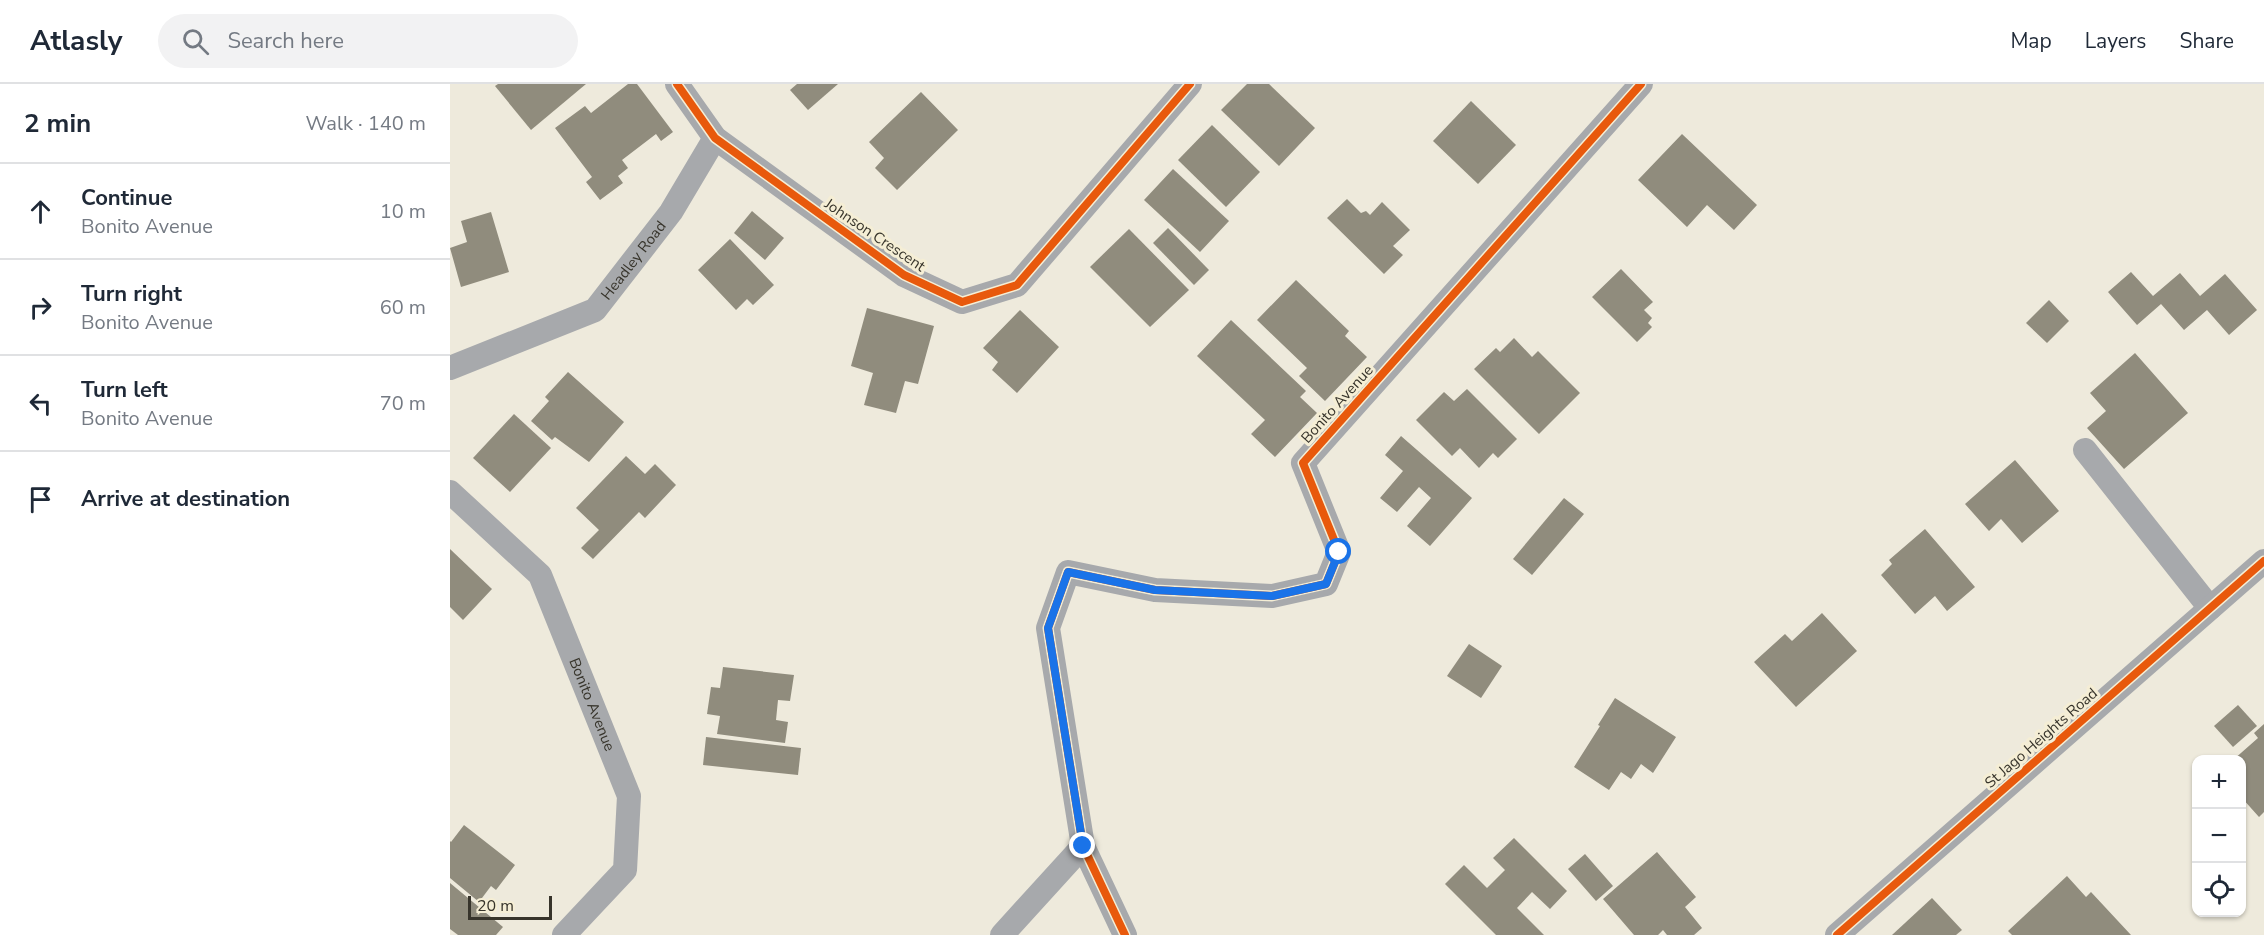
<!DOCTYPE html>
<meta charset="utf-8">
<style>
:root{--surface:#fff;--page:#f2f2f3;--text:#1f2937;--muted:#747a83;--line:#e0e1e3}
body{margin:0;font-family:"Nunito Sans",sans-serif;background:var(--page);color:var(--text)}
.controls{position:absolute;right:18px;bottom:18px;display:grid;overflow:hidden;border-radius:12px;box-shadow:0 2px 4px #0004}
.controls button{width:54px;height:54px;display:grid;place-items:center;padding:0;border:0;border-bottom:2px solid var(--line);background:var(--surface);color:var(--text);font:30px sans-serif}
.scale{position:absolute;left:18px;bottom:15px;width:84px;box-sizing:border-box;padding-left:6px;border:3px solid #37342b;border-top:0;font-size:16px;line-height:21px;white-space:nowrap;color:#37342b;-webkit-text-stroke:4px #f5eed5;paint-order:stroke}
.stop{position:absolute;width:18px;height:18px;margin:-14px;border:4px solid #1a73e8;border-radius:50%;background:#fff}
.stop.end{background:#1a73e8;border-color:#fff;box-shadow:0 2px 6px #0008}
.list{margin:0;padding:0;list-style:none}
h2{display:flex;justify-content:space-between;align-items:center;height:78px;margin:0;padding:0 24px;font-size:26px}
h2 small{font-size:20px;font-weight:400;color:var(--muted)}
.list li{display:grid;grid-template-columns:39px 1fr auto;gap:18px;align-items:center;box-sizing:border-box;height:96px;padding:0 24px;border-top:2px solid var(--line)}
.list b{display:block;font-size:22px;white-space:nowrap}
.list p{margin:0;font-size:20px;white-space:nowrap;color:var(--muted)}
.list em{font-size:20px;font-style:normal;color:var(--muted)}
.icon{flex:none;width:33px;height:33px;fill:none;stroke:currentColor;stroke-width:2;stroke-linecap:round;stroke-linejoin:round}
.map{position:relative;flex:none;width:1814px;height:851px;overflow:hidden}
header{display:flex;align-items:center;gap:36px;box-sizing:border-box;height:84px;padding:0 30px;background:var(--surface);border-bottom:2px solid var(--line)}
header strong{font-size:28px}
nav{display:flex;gap:33px;margin-inline-start:auto;font-size:21px}
.search{width:420px;height:54px;background:var(--page);display:flex;align-items:center;gap:15px;box-sizing:border-box;padding:0 21px;border-radius:33px;color:var(--muted);font-size:22px}
main{display:flex}
aside{flex:1;background:var(--surface)}
.map>svg:first-child{display:block}
.building{fill:#908c7d}
.lines{fill:none;stroke-linecap:round;stroke-linejoin:round}
.minor{stroke:#a7a9ac;stroke-width:24}
.cycleway-casing{stroke:#f5eed5;stroke-width:11}
.cycleway{stroke:#e8590c;stroke-width:8}
.route{stroke:#1a73e8;stroke-width:8}
.labels{text-anchor:middle;stroke-width:6;stroke-linejoin:round;paint-order:stroke}
.street-label{font-size:15px;fill:#37342b;stroke:#f5eed5}
</style>
<header>
<strong>Atlasly</strong>
<div class="search"><svg class="icon" aria-label="search" viewBox="0 0 24 24"><circle cx="10" cy="10" r="6"/><path d="M15 15l6 6"/></svg>Search here</div>
<nav><a>Map</a><a>Layers</a><a>Share</a></nav>
</header>
<main>
<aside>
<h2>2 min<small>Walk · 140 m</small></h2>
<ul class="list">
<li><svg class="icon" aria-label="ahead" viewBox="0 0 24 24"><path d="M12 20V5M6 11l6-6 6 6"/></svg><div><b>Continue</b><p>Bonito Avenue</p></div><em>10 m</em></li>
<li><svg class="icon" aria-label="right" viewBox="0 0 24 24"><path d="M7 20v-9h11M14 6l5 5-5 5"/></svg><div><b>Turn right</b><p>Bonito Avenue</p></div><em>60 m</em></li>
<li><svg class="icon" aria-label="left" viewBox="0 0 24 24"><path d="M17 20v-9H6M10 6l-5 5 5 5"/></svg><div><b>Turn left</b><p>Bonito Avenue</p></div><em>70 m</em></li>
<li><svg class="icon" aria-label="arrive" viewBox="0 0 24 24"><path d="M6 21V4h12l-3 4 3 4H6"/></svg><div><b>Arrive at destination</b></div></li>
</ul>
</aside>
<div class="map">
<svg width="1814" height="851" viewBox="0 0 1814 851">
<rect width="100%" height="100%" fill="#eeeadc"/>
<g class="building">
<path d="M48 0H136L81 46 45 2Z"/>
<path d="M178 0H187L223 48 211 57 206 50 172 76 178 84 168 92 173 99 150 116 136 98 142 93 105 44 135 22 141 29Z"/>
<path d="M347 0H388L358 26 340 6Z"/>
<path d="M797 0H819L865 44 829 82 771 26Z"/>
<path d="M471 8 508 46 447 106 425 84 434 74 419 58Z"/>
<path d="M1021 17 1066 61 1028 100 983 57Z"/>
<path d="M762 41 810 88 776 123 728 76Z"/>
<path d="M1232 50 1307 121 1284 146 1257 121 1237 143 1188 96Z"/>
<path d="M723 85 779 137 750 168 694 116Z"/>
<path d="M897 115 911 129 916 127 920 131 932 118 960 146 943 162 953 171 934 190 877 134Z"/>
<path d="M302 127 334 154 315 176 284 149Z"/>
<path d="M41 128 59 188 11 203 0 164 17 158 11 137Z"/>
<path d="M718 144 759 186 744 201 703 159Z"/>
<path d="M679 145 739 206 700 243 640 183Z"/>
<path d="M280 155 324 201 303 221 297 215 286 226 248 186Z"/>
<path d="M1171 185 1203 218 1194 226 1202 234 1198 239 1202 243 1187 258 1142 213Z"/>
<path d="M1681 188 1703 212 1730 189 1750 212 1775 190 1807 226 1779 251 1757 226 1734 246 1711 220 1687 241 1658 208Z"/>
<path d="M846 196 899 247 895 252 917 273 875 317 849 292 857 284 807 236Z"/>
<path d="M1599 216 1619 237 1597 259 1576 239Z"/>
<path d="M417 224 484 242 468 300 455 297 446 329 414 321 423 289 401 282Z"/>
<path d="M570 226 609 263 567 309 542 286 548 278 533 264Z"/>
<path d="M781 236 856 307 850 313 867 329 825 373 801 350 815 336 747 272Z"/>
<path d="M1064 254 1082 273 1088 267 1130 309 1089 350 1024 285 1046 264 1050 268Z"/>
<path d="M1685 269 1738 329 1674 385 1637 344 1656 327 1640 309Z"/>
<path d="M118 288 174 338 139 378 105 353 102 356 81 337 99 317 95 313Z"/>
<path d="M1017 305 1067 355 1048 374 1043 369 1029 384 1010 364 1002 372 966 336 994 308 1004 317Z"/>
<path d="M64 330 101 364 60 408 23 374Z"/>
<path d="M951 352 1022 414 980 462 957 442 981 414 969 403 947 428 930 414 953 387 935 371Z"/>
<path d="M176 372 195 390 205 380 226 401 195 434 189 428 143 475 131 464 149 446 126 424Z"/>
<path d="M1565 376 1609 427 1572 459 1551 435 1539 447 1515 420Z"/>
<path d="M1114 414 1134 430 1082 491 1063 475Z"/>
<path d="M1475 445 1525 503 1497 527 1485 512 1465 530 1431 491 1442 480 1439 476Z"/>
<path d="M0 465 42 505 13 536 0 523Z"/>
<path d="M1372 529 1407 567 1346 623 1304 578 1335 550 1342 557Z"/>
<path d="M1019 560 1052 582 1031 614 997 592Z"/>
<path d="M273 583 344 591 340 617 328 616 326 636 338 638 335 659 267 650 270 632 257 630 261 603 270 604Z"/>
<path d="M1165 614 1226 653 1203 689 1191 680 1181 695 1171 688 1159 706 1124 683 1150 642 1148 641Z"/>
<path d="M1788 621 1807 642 1783 663 1764 642Z"/>
<path d="M1814 640V728L1809 733 1792 714V676H1783L1808 654 1804 649Z"/>
<path d="M256 653 351 664 348 691 253 681Z"/>
<path d="M14 741 65 781 46 806 41 802 29 818 0 794V757L1 758Z"/>
<path d="M1064 754 1117 807 1100 825 1082 808 1067 824 1094 851H1046L995 800 1014 781 1037 804 1055 786 1043 774Z"/>
<path d="M1207 768 1246 813 1235 823 1252 844 1244 851H1217L1213 846 1208 851H1184L1153 815Z"/>
<path d="M1135 770 1163 802 1146 817 1118 785Z"/>
<path d="M1617 792 1636 813 1641 808 1681 851H1562L1558 847Z"/>
<path d="M0 799 53 843 46 851H8L0 845Z"/>
<path d="M1482 814 1512 846 1506 851H1442Z"/>
</g>
<g class="lines">
<g class="minor">
<path d="M227 0 265 54 454 191 512 218 567 201 740 0"/>
<path id="s1" d="M0 284 145 226 221 128 265 54"/>
<path d="M1635 366 1760 524"/>
<path id="s2" d="M0 408 90 491 179 712 175 786 114 851"/>
<path d="M552 851 633 762"/>
<path d="M675 851 633 762 598 544 618 488 705 506 822 512 876 500 889 468 853 379 1191 0"/>
<path d="M1387 851 1814 477"/>
</g>
<defs>
<g id="cycleway">
<path d="M227 0 265 54 454 191 512 218 567 201 740 0"/>
<path d="M675 851 633 762 598 544 618 488 705 506 822 512 876 500 889 468 853 379 1191 0"/>
<path d="M1387 851 1814 477"/>
</g>
</defs>
<use href="#cycleway" class="cycleway-casing"/>
<use href="#cycleway" class="cycleway"/>
</g>
<g class="lines">
<path class="route" d="M633 762 598 544 618 488 705 506 822 512 876 500 889 468"/>
</g>
<g class="labels">
<g class="street-label">
<text transform="translate(425 151) rotate(34)" y="5">Johnson Crescent</text>
<text dy="5" stroke="none"><textPath href="#s1" startOffset="219">Headley Road</textPath></text>
<text transform="translate(887 320) rotate(-48)" y="5">Bonito Avenue</text>
<text dy="5" stroke="none"><textPath href="#s2" startOffset="262">Bonito Avenue</textPath></text>
<text transform="translate(1591 654) rotate(-41)" y="5">St Jago Heights Road</text>
</g>
</g>
</svg>
<div class="controls">
<button>+</button>
<button>−</button>
<button><svg class="icon" aria-label="locate" viewBox="0 0 24 24"><circle cx="12" cy="12" r="6"/><path d="M12 2v4M12 18v4M2 12h4M18 12h4"/></svg></button>
</div>
<div class="scale">20 m</div>
<div class="stop" style="left:889px;top:468px"></div>
<div class="stop end" style="left:633px;top:762px"></div>
</div>
</main>
